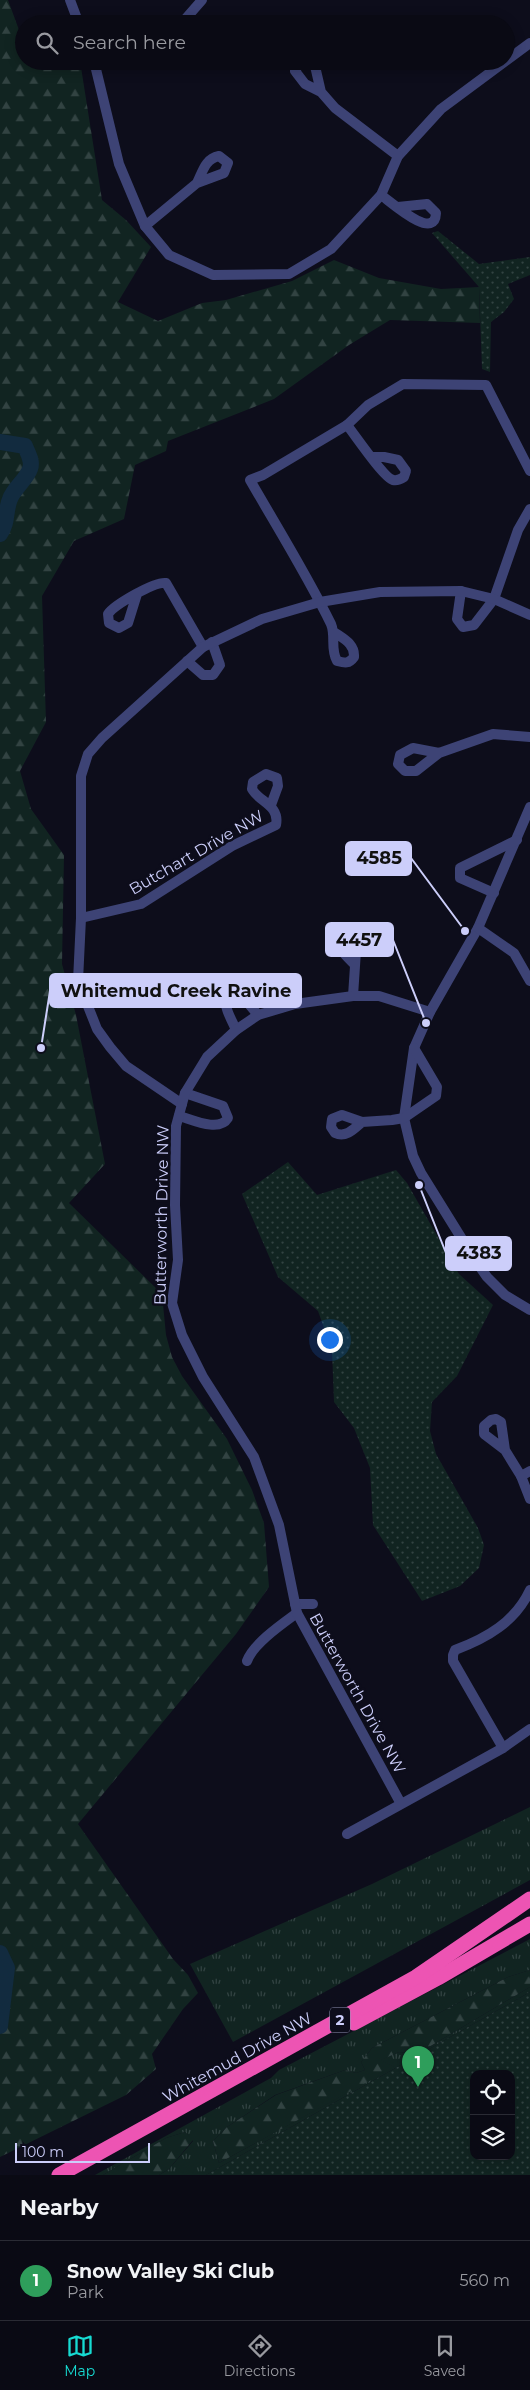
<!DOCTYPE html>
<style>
:root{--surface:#0a0a14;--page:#13131d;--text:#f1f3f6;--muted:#999aa0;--line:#2a2b34;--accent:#17dbd2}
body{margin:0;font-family:Montserrat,sans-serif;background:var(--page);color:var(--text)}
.controls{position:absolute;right:15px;bottom:15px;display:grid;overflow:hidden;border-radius:10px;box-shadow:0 2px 12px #0003}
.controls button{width:45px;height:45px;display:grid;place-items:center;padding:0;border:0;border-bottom:1px solid var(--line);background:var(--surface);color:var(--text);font:25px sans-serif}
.scale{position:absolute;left:15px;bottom:12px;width:135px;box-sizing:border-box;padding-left:5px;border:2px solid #cccefa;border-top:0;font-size:14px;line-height:18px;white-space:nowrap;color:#cccefa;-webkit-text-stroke:4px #0d0d1b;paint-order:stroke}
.you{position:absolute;left:329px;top:1339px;width:18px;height:18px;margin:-12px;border:4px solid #fff;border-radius:50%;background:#1a73e8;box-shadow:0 0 0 8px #1a73e833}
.badge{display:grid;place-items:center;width:32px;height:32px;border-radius:50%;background:var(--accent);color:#fff;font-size:16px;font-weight:700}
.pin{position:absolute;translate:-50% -41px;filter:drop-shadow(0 1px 2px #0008)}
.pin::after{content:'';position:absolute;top:26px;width:18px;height:15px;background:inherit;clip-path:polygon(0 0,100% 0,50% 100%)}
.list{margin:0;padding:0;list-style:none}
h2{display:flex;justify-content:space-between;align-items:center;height:65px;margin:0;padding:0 20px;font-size:21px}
h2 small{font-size:16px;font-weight:400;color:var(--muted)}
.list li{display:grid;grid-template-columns:32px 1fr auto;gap:15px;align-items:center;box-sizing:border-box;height:80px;padding:0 20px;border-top:1px solid var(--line)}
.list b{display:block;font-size:19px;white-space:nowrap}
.list p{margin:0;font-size:16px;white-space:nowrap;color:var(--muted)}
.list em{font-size:16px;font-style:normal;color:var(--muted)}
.icon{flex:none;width:28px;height:28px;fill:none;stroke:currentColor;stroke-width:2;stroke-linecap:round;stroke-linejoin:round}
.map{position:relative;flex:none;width:530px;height:2175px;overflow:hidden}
.search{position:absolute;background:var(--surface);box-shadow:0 2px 12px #0003;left:15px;right:15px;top:15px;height:55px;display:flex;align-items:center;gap:12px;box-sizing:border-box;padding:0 18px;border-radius:28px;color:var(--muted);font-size:19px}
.sheet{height:145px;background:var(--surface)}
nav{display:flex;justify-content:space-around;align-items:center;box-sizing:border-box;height:70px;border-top:1px solid var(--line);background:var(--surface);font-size:14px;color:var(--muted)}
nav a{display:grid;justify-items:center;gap:2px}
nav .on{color:var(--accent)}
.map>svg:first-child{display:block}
.grass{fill:url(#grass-tufts)}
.forest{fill:url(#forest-firs)}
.park{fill:url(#park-dots);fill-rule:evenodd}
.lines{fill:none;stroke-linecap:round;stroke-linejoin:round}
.river{stroke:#122b3f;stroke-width:16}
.minor{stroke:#3d4375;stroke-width:10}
.highway{stroke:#ed54b3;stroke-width:15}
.labels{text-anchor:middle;stroke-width:5;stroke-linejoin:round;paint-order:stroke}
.shield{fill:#0d0d1b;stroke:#9394b7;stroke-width:1}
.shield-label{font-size:15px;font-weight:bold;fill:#cccefa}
.street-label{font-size:16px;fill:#cccefa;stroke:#0d0d1b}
.leader{fill:none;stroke:#cccefa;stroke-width:2}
.callout-dot{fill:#cccefa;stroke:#0d0d1b;stroke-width:2}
.callout{fill:#cccefa;stroke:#cccefa;stroke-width:2}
.callout-label{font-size:18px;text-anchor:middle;font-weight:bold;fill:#111}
</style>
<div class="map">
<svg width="530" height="2175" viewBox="0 0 530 2175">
<defs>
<pattern id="grass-tufts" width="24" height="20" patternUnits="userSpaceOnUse" patternTransform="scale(1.25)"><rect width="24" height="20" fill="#112421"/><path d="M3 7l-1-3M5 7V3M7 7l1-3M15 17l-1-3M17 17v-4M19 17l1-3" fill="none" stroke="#324342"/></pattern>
<pattern id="forest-firs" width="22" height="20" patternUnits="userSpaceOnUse" patternTransform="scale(1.25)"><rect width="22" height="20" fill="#112421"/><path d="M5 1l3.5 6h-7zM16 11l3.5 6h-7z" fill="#324342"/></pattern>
<pattern id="park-dots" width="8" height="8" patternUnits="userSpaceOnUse" patternTransform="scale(1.25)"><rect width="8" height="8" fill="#112421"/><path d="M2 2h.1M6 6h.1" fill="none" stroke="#324342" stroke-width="1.8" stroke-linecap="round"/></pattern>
</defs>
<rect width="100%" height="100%" fill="#0d0d1b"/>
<g class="grass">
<path d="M530 1807V1880L233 2042 190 1964 372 1884Z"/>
<path d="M530 1939V1970L508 1977 372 2048 361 2062 365 2070 356 2073 345 2070 275 2095 227 2127 213 2141 219 2163 394 2067 380 2060 399 2052 417 2054 530 1987V1992L206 2175H159L169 2169 193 2141 185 2132 166 2138 103 2175H95L271 2078 279 2070Z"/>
</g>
<g class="forest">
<path d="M0 0H8L19 30 24 31V61H80L102 200 126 220 151 247 118 302 158 321 202 303 226 300 292 281 334 260 379 278 441 289 479 287 480 323 390 320 349 345 274 399 168 441 166 451 135 465 124 519 74 541 42 596 46 722 20 771 31 809 64 855 62 964 76 1015 105 1164 69 1203 162 1294 166 1335 172 1357 182 1376 227 1439 252 1490 264 1523 269 1587 236 1634 78 1824 173 1959 188 1975 198 1993 183 2009 152 2054 156 2069 126 2095 0 2157Z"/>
<path d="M530 1970V1987L417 2054 399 2052 381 2060 395 2067 219 2163 213 2141 227 2127 276 2095 345 2070 356 2073 365 2070 361 2062 372 2048 508 1977Z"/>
<path d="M185 2132 193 2140 169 2169 159 2175H103L166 2138Z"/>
</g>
<g class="park">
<path d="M438 231 479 264 530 257V275L508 284 514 299 504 312 491 322 490 372 482 369 479 287 432 233Z"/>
<path d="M288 1162 317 1195 396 1170 407 1183 459 1274 493 1305 457 1376 432 1402 430 1431 436 1454 478 1528 484 1545 479 1568 460 1586 422 1601 373 1525 370 1468 354 1428 334 1402 332 1350 318 1311 278 1277 242 1194Z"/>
<path d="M530 1992V2175H206ZM474 2074H511V2156H474Z"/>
</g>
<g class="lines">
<g class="river">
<path d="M0 442 25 446C28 454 33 461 30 469 26 480 14 488 10 499 5 511 8 523 0 534"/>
<path d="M0 1953 7 1968 0 2026"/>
</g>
<g class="minor">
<path d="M70 0 79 24"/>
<path d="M181 24 202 0"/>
<path d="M94 61 119 164 145 226 169 255 213 275 289 274 331 249 381 195 398 156 441 109 530 43"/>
<path d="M96 66 111 61"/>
<path d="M321 92 315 66 307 62 299 64 295 71 305 84 321 92 335 108 398 156"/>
<path d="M381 195C391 202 435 242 436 213L427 204 398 207"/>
<path d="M145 226 197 183 224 173 228 163 219 156C205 159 203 171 197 183"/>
<path d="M347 425C355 435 384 478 393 480 398 481 401 479 404 477L406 471 398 460 384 457H372"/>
<path d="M461 591 457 619 463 627 474 625 494 599 518 530 530 509"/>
<path d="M137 594 128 623 119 628 109 623 108 614C114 605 155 581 166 583L203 647"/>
<path d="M334 632C344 639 355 644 354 657 349 664 345 663 337 661 330 649 336 636 331 624 307 575 277 527 250 480L263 475 347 425 368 405 403 384 486 385 530 471"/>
<path d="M187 661 203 675H213L220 665 212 642"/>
<path d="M439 753 413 748 400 755 398 764 405 771H416L439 753 493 734 530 737"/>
<path d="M530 807 478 928 430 1012 414 1048 404 1118 413 1156 421 1173 475 1260 487 1277 505 1295 530 1310"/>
<path d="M494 893 460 878V868L517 840"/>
<path d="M81 918 141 904 232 846 276 825C280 805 259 802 252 789L253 782 266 774 277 778 278 786 271 805"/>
<path d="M478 928 514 953 530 981"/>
<path d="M353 996 357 936 353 930 347 927 339 930C332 945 345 954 354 964"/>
<path d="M236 1030C231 1017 220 1004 230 992H239L258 1015"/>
<path d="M182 1104 126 1066 110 1047 97 1029 78 981 81 918V776L88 754 102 738 203 647 262 619 320 602 380 592 461 591 494 599 530 615"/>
<path d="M179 1116C191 1119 219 1133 228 1118L223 1106 185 1093"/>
<path d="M362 1122C354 1129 346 1138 335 1133L331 1127 332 1119 342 1115 362 1122 392 1120 404 1118 436 1096 437 1087 414 1048"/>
<path d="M505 1450 484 1434V1426L491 1420 496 1419 501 1422 505 1450 521 1476"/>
<path d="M530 1471 521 1476 530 1499"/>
<path d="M295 1604H313"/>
<path d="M247 1661C253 1644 282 1624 297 1613"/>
<path d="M503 1748 453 1661V1655L455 1650C487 1638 515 1622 530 1590"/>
<path d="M400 1802 297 1613 279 1525 254 1457 203 1377 182 1335 172 1303 178 1260 175 1205 176 1126 185 1093 207 1057 236 1030 258 1015 295 1004 353 996H379L430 1012"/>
<path d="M347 1834 503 1748 530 1729"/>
</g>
<g class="highway">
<path d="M354 2023 438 1978 530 1924"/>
<path d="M59 2175 416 1977 530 1899"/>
</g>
</g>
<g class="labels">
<rect class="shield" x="330" y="2007.5" width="20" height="25" rx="4"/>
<g class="shield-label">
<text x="340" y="2025">2</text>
</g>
<g class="street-label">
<text transform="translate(196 852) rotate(-30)" y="6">Butchart Drive NW</text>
<text transform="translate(161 1215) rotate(-89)" y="6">Butterworth Drive NW</text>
<text transform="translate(358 1693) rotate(61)" y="6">Butterworth Drive NW</text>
<text transform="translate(237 2057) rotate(-29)" y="6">Whitemud Drive NW</text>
</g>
</g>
<path class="leader" d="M465 931L411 858M426 1023L393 940M41 1048L50 991M419 1185L446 1253"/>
<g class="callout-dot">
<circle cx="465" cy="931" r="5"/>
<circle cx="426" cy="1023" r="5"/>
<circle cx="41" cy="1048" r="5"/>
<circle cx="419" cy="1185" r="5"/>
</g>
<g class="callout">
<rect x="346" y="842" width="65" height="33" rx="5"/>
<rect x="326" y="923" width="67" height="33" rx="5"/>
<rect x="50" y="974" width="251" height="33" rx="5"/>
<rect x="446" y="1237" width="65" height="33" rx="5"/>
</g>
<g class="callout-label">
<text x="379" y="864">4585</text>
<text x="359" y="946">4457</text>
<text x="176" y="997">Whitemud Creek Ravine</text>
<text x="479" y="1259">4383</text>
</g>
</svg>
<div class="controls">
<button><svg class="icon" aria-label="locate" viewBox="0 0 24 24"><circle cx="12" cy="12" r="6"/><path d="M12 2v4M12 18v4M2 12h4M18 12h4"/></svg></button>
<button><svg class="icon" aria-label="layers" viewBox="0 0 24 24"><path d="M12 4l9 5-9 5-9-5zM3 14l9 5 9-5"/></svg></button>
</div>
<div class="scale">100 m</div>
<div class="you"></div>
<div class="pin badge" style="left:418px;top:2087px;background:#2e9e5b">1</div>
<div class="search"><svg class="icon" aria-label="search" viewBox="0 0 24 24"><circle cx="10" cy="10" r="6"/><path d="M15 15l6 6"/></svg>Search here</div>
</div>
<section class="sheet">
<h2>Nearby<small></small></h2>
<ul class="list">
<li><span class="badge" style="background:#2e9e5b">1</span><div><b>Snow Valley Ski Club</b><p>Park</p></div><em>560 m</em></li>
</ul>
</section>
<nav>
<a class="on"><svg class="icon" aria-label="map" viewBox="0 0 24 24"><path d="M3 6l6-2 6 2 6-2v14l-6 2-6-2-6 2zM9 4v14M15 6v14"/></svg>Map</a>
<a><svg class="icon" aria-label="directions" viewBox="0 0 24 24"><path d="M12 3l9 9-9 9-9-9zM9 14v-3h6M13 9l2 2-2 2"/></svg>Directions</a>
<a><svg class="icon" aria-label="saved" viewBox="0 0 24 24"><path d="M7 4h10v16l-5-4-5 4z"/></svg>Saved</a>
</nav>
